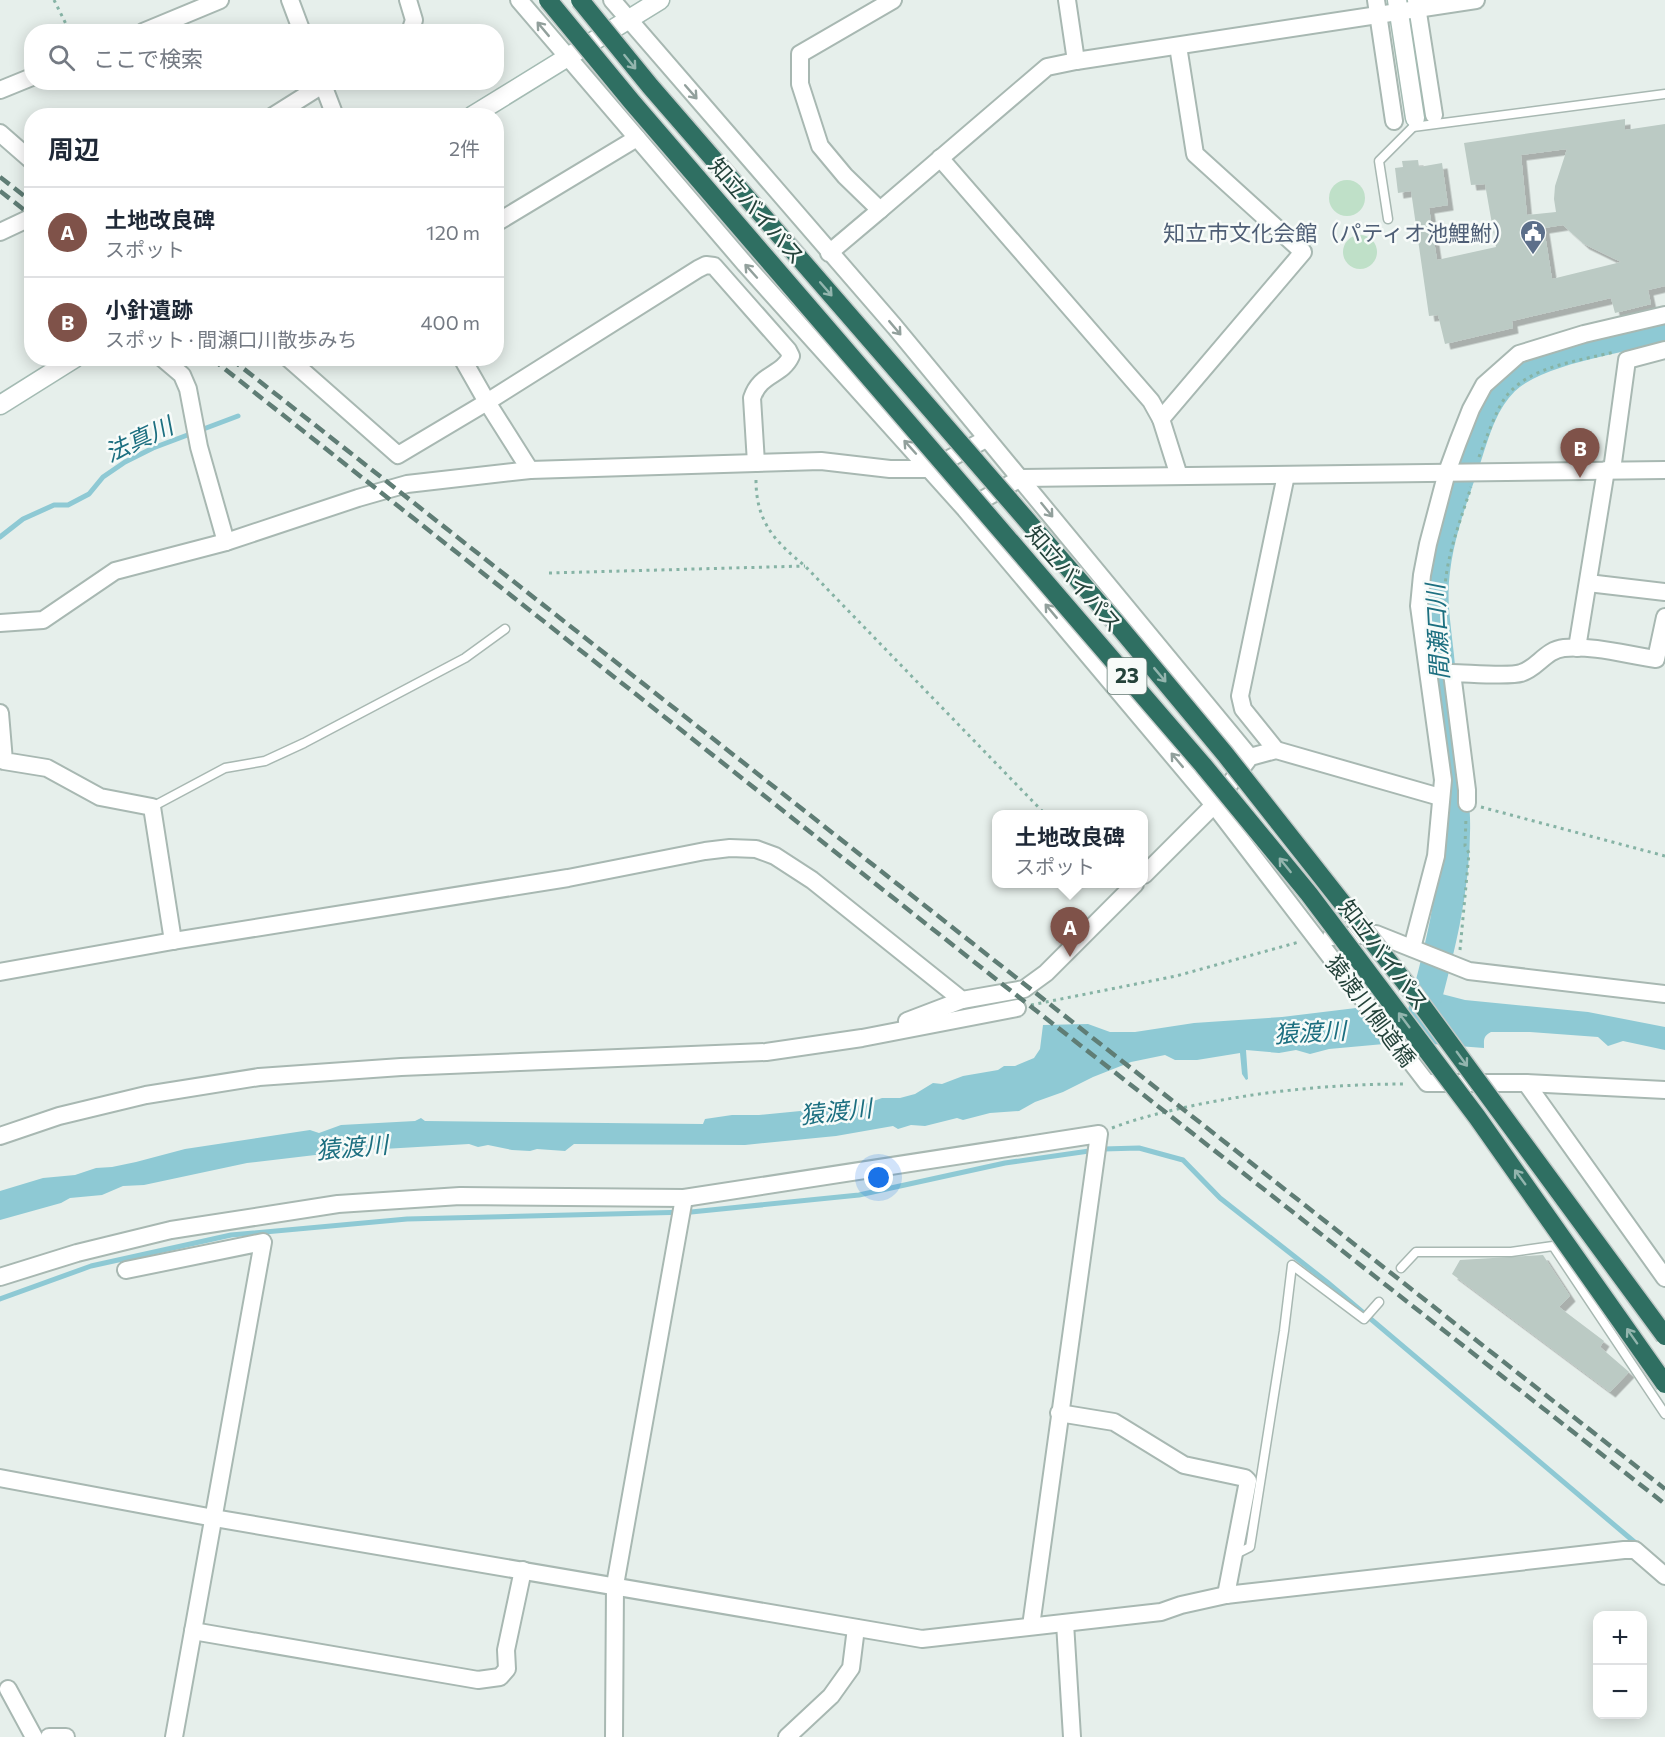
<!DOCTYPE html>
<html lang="ja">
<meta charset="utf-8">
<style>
:root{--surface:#fff;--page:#f2f2f3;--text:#1f2937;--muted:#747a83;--line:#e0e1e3;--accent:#7f5249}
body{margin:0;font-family:Commissioner,"Noto Sans JP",sans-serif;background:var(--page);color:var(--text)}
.controls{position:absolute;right:18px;bottom:18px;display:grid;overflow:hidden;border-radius:12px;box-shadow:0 3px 15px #0003}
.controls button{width:54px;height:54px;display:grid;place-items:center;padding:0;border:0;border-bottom:2px solid var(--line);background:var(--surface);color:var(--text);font:30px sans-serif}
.you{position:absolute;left:879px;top:1178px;width:21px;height:21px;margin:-15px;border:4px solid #fff;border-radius:50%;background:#1a73e8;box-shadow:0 0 0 9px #1a73e833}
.badge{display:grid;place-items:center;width:39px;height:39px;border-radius:50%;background:var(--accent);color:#fff;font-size:20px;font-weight:700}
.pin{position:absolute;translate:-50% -50px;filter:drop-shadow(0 2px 3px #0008)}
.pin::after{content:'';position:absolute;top:32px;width:21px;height:18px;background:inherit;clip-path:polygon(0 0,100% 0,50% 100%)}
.popup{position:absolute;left:992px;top:810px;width:156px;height:78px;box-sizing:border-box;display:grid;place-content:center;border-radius:12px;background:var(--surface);filter:drop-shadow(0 2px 4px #0005);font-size:20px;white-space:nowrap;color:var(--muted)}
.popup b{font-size:22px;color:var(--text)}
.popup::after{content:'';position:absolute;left:50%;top:100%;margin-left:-12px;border:12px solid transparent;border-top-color:var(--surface)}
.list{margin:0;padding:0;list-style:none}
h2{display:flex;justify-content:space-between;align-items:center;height:78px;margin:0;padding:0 24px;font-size:26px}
h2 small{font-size:20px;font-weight:400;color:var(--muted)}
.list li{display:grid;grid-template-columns:39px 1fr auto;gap:18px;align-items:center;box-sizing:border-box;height:90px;padding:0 24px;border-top:2px solid var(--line)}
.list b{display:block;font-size:22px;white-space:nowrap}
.list p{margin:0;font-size:20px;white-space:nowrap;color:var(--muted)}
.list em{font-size:20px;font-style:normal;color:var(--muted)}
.icon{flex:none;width:33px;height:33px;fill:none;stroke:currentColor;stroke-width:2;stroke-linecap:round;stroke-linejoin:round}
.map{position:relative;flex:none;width:1665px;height:1737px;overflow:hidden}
.search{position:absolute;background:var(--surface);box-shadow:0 3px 15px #0003;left:24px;top:24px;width:480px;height:66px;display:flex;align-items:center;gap:15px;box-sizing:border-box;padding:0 21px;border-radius:24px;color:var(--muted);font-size:22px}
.panel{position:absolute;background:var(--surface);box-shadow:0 3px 15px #0003;left:24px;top:108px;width:480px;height:258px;border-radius:24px}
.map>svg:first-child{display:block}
.green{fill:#bfe0c8}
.water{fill:#8ec9d4}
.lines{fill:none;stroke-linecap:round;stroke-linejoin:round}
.stream{stroke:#8ec9d4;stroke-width:5}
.river{stroke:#8ec9d4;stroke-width:30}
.building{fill:#bbcac4;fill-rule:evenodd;filter:url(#shadow)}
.lane-casing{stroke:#a8b8b2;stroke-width:11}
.street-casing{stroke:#a8b8b2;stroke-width:20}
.secondary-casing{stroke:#a4bbb3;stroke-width:21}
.path{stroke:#86b3a5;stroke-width:3;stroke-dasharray:3 4.5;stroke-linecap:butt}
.lane{stroke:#fff;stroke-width:8}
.street{stroke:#fff;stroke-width:16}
.secondary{stroke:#fff;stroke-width:18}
.rail{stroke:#5f7d75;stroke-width:4.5;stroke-dasharray:12 6;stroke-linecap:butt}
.highway-bridge-casing{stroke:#c2cac8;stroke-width:21;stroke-linecap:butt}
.highway-bridge{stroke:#2f6f62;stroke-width:18}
.oneway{stroke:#92a09c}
.oneway2{stroke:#93b5ae}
.labels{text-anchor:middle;stroke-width:5;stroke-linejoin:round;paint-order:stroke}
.shield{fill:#f7fbf9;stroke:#637a73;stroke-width:1.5}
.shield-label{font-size:21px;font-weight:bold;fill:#24423a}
.street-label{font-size:22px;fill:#24423a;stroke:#f7fbf9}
.service-label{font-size:22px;fill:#4e5e75;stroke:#f7fbf9;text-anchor:end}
.water-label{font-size:24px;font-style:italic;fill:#1c6f80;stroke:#f7fbf9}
</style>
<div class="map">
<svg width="1665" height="1737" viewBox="0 0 1665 1737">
<defs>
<filter id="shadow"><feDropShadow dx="5.5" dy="5.5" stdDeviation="0" flood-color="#0004"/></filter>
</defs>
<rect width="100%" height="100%" fill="#e6efeb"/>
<g class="green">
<circle cx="1347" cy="198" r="18"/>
<circle cx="1360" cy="252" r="17"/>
</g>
<path class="water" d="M1425 983 1434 985V992L1465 1000 1588 1012 1665 1027V1050L1623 1041 1608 1046 1598 1037 1530 1032H1491C1483 1036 1484 1040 1484 1048L1406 1042 1329 1049 1310 1054 1296 1050 1279 1053 1246 1050 1248 1079 1246 1080 1242 1074 1240 1053 1197 1060H1175L1165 1055 1131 1062 1093 1077 1063 1092 1035 1102 1019 1111 990 1113 963 1120 957 1118 925 1126 911 1125 898 1129 893 1126 836 1136 745 1145 574 1144 565 1151 537 1149 530 1151 512 1150 488 1145 478 1147 469 1144 349 1151 247 1163 144 1185 123 1186 102 1195 70 1198 61 1203 0 1220V1191L43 1178 75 1175 96 1168 112 1167 136 1162 185 1149 310 1130 319 1133 341 1125 415 1121 421 1118 425 1121 703 1124 705 1119 732 1115H759L862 1105 882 1098H900L915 1094 933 1083 942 1084 963 1076 998 1070 1004 1066H1015L1034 1058 1040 1049 1043 1025 1088 1024 1110 1032H1135L1194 1023 1282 1017 1356 1008 1417 1012Z"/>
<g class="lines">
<g class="stream">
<path d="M0 537 23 519 54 505H68L89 494 103 477 125 462 153 448 238 416"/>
<path d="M0 1299 91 1266 231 1235 407 1219 691 1212 859 1195 1005 1163 1103 1149 1139 1148 1183 1160 1220 1198 1327 1282 1638 1545"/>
</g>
<path class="river" d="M1420 1023C1438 957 1457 887 1455 818 1453 765 1444 710 1439 656 1436 628 1431 599 1435 571 1439 534 1453 496 1465 462 1474 433 1482 403 1504 381 1534 350 1621 338 1665 327"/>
</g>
<g class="building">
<path d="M1625 119V130L1665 124V286L1648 290 1651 304 1615 313 1611 298 1512 321 1513 328 1445 344 1438 315 1429 316 1411 191 1398 193 1395 168 1403 167 1402 161 1418 160 1419 167 1442 163 1448 205 1429 208 1437 260 1496 247 1485 184 1471 185 1464 143ZM1567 149 1555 186 1554 199 1556 212 1527 215 1521 155ZM1563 225 1584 244 1621 262 1552 279 1544 228Z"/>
<path d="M1543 1255 1570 1296 1559 1307 1604 1341 1600 1347 1629 1372 1610 1392 1452 1274 1460 1260Z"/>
</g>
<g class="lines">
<defs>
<g id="lane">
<path d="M1413 127 1665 94"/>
<path d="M1388 219 1379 161 1413 127 1414 124"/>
<path d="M152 807 225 768 265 761 304 743 465 658 505 629"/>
<path d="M1401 1268 1416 1252H1511L1553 1246 1665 1414"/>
<path d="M1234 1555 1250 1547 1284 1331 1292 1265 1364 1319 1379 1302"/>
</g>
<g id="street">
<path d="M290 0 302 32"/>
<path d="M408 0 414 20 410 32"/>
<path d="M519 0 745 264 965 509 1214 805 1427 1083H1526L1665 1090"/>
<path d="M612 0 895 327 1250 757"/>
<path d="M1067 0 1076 61"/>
<path d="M1376 0 1394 121"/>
<path d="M1416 0 1434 115"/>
<path d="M143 32 220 0"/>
<path d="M1178 46 1195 154 1303 252 1161 419 1179 476"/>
<path d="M322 82 335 116"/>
<path d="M0 90 32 77"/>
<path d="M273 116 327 82"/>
<path d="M0 133 32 161"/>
<path d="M940 158 1151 401 1161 419"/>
<path d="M880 210 1047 67 1076 61 1476 0"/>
<path d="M496 223 637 138"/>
<path d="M0 232 32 217"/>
<path d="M829 253 880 210 845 176 820 146 800 84V54L893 0"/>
<path d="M162 358 182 375 188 389 199 447 226 542"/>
<path d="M288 358 398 455 487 402 698 269 706 265 714 266 788 350 791 356C782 376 760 373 752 398L756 463"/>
<path d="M462 358 487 402 530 470"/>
<path d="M1612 470 1627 360 1665 350"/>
<path d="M966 509 1021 478 1665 470"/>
<path d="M1588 583 1665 592"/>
<path d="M0 623 43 620 115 571 226 542 358 498 407 484 530 470 821 461 890 469H930L986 439"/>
<path d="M1577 648 1606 470"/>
<path d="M0 713 4 761 47 768 100 797 152 807 173 941"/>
<path d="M1276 750 1243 709 1240 696 1286 475"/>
<path d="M1467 803V790L1452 673C1467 673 1509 677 1521 673 1538 668 1545 650 1564 648 1592 645 1628 655 1656 659L1665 617"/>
<path d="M1144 875 1214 805 1250 757 1276 750 1440 797"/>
<path d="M1331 937 1376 934 1469 971 1665 994"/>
<path d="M1412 948 1436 856 1443 780 1419 606 1422 575 1428 544 1447 472 1458 442 1471 409 1484 385 1519 354 1584 334 1665 315"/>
<path d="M0 972 173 941 568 878 705 851 730 848 756 849 775 856 812 880 962 1000 1024 989 1046 973 1135 884"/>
<path d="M907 1021 962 1000"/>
<path d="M1526 1083 1665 1278"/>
<path d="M0 1136 59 1116 146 1095 259 1077 401 1067 766 1052 862 1038 1017 1008"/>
<path d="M126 1270 263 1242 174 1737"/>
<path d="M0 1277 77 1253 171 1230 338 1204 460 1196 684 1198 1099 1134 1031 1626"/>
<path d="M1059 1413 1114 1422 1184 1465 1245 1478 1248 1481 1226 1595"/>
<path d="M0 1478 214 1518 922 1639 1161 1612 1181 1605 1226 1595 1624 1550H1635L1665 1576"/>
<path d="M1065 1623 1072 1737"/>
<path d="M193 1631 478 1680 500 1677 507 1669 506 1650 523 1570"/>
<path d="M8 1689 34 1737"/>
<path d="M49 1737H66"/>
<path d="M614 1737 615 1585 684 1198"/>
<path d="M787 1737 831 1696 851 1668 856 1628"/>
</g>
<g id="secondary">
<path d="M1397 0 1415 118"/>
<path d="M472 116 660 0"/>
<path d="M0 405 75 358"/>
</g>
</defs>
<use href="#lane" class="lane-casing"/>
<use href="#street" class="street-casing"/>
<use href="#secondary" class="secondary-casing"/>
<g class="path">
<path d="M54 0 70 32"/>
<path d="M1479 457C1485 442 1496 410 1505 398 1528 366 1579 361 1614 352"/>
<path d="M756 480C756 521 774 541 805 566L1045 814"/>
<path d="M549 573 805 566"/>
<path d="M1450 656C1446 631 1442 603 1446 577 1450 546 1462 516 1471 487"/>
<path d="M1481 807 1665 856"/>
<path d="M1460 950 1469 853 1465 846 1466 817"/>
<path d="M1031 1005 1176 976 1299 942"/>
<path d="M1112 1128C1138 1118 1164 1112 1191 1106 1262 1091 1334 1084 1406 1084"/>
</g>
<use href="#lane" class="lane"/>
<use href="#street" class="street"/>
<use href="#secondary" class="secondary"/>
<g class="rail">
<path d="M0 177 32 202"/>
<path d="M0 191 32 216"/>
<path d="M211 358 992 976 1665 1504"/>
<path d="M230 358 1665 1489"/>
</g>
<defs>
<g id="highway-bridge">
<path d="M548 0 632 102 1203 765 1309 894 1477 1117 1665 1384"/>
<path d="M580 0 650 86 1116 623 1225 754 1407 985 1665 1336"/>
</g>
</defs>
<use href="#highway-bridge" class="highway-bridge-casing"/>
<use href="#highway-bridge" class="highway-bridge"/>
</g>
<defs><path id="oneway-shaft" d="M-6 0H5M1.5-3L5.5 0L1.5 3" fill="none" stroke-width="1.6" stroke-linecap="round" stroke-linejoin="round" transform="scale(1.5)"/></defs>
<g class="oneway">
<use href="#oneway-shaft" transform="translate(543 29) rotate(-130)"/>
<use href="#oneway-shaft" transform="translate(691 92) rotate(49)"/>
<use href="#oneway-shaft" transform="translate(751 271) rotate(-132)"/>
<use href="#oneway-shaft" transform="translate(895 328) rotate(50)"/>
<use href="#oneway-shaft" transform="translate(910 447) rotate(-132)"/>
<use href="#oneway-shaft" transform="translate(1047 510) rotate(51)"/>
<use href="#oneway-shaft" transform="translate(1051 611) rotate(-130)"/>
<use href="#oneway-shaft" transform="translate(1177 760) rotate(-130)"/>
</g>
<g class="oneway2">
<use href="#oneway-shaft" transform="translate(630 62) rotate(51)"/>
<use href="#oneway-shaft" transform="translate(826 289) rotate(49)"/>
<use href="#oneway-shaft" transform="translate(1160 675) rotate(50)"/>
<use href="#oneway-shaft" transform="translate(1285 865) rotate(-129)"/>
<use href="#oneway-shaft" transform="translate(1404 1020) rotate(-127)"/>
<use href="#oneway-shaft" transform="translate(1462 1059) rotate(54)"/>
<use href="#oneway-shaft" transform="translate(1520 1177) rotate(-126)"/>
<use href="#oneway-shaft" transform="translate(1632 1336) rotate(-125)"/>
</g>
<defs>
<symbol id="civic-pin" viewBox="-11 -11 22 30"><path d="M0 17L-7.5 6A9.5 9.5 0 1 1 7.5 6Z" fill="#5c6f8a" stroke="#f7fbf9"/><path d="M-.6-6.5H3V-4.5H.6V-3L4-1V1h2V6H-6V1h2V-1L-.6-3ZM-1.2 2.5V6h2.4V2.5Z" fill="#fff"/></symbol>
</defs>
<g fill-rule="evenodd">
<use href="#civic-pin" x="1518" y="218" width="30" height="40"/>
</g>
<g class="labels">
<rect class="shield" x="1107.5" y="658" width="39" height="36" rx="4.5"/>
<g class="shield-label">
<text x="1127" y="683">23</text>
</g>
<g class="street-label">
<text transform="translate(757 211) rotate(49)" y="8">知立バイパス</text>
<text transform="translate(1074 579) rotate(49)" y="8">知立バイパス</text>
<text transform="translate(1384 955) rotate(53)" y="8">知立バイパス</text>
<text transform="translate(1371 1011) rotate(53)" y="8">猿渡川側道橋</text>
</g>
<g class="service-label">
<text x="1514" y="241">知立市文化会館（パティオ池鯉鮒）</text>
</g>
<g class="water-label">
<text transform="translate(139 440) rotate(-25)" y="8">法真川</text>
<text transform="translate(1438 632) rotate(-93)" y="8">間瀬口川</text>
<text transform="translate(1310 1033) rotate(-3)" y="8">猿渡川</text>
<text transform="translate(836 1112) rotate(-6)" y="8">猿渡川</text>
<text transform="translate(352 1148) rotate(-5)" y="8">猿渡川</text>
</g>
</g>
</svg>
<div class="controls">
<button>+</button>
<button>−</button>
</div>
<div class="you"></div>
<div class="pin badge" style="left:1070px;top:957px">A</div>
<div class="popup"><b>土地改良碑</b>スポット</div>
<div class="pin badge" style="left:1580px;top:478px">B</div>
<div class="search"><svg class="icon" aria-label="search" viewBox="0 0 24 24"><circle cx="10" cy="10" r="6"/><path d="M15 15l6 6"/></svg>ここで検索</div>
<section class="panel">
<h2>周辺<small>2件</small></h2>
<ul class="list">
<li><span class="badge">A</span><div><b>土地改良碑</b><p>スポット</p></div><em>120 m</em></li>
<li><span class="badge">B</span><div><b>小針遺跡</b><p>スポット · 間瀬口川散歩みち</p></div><em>400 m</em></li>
</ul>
</section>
</div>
